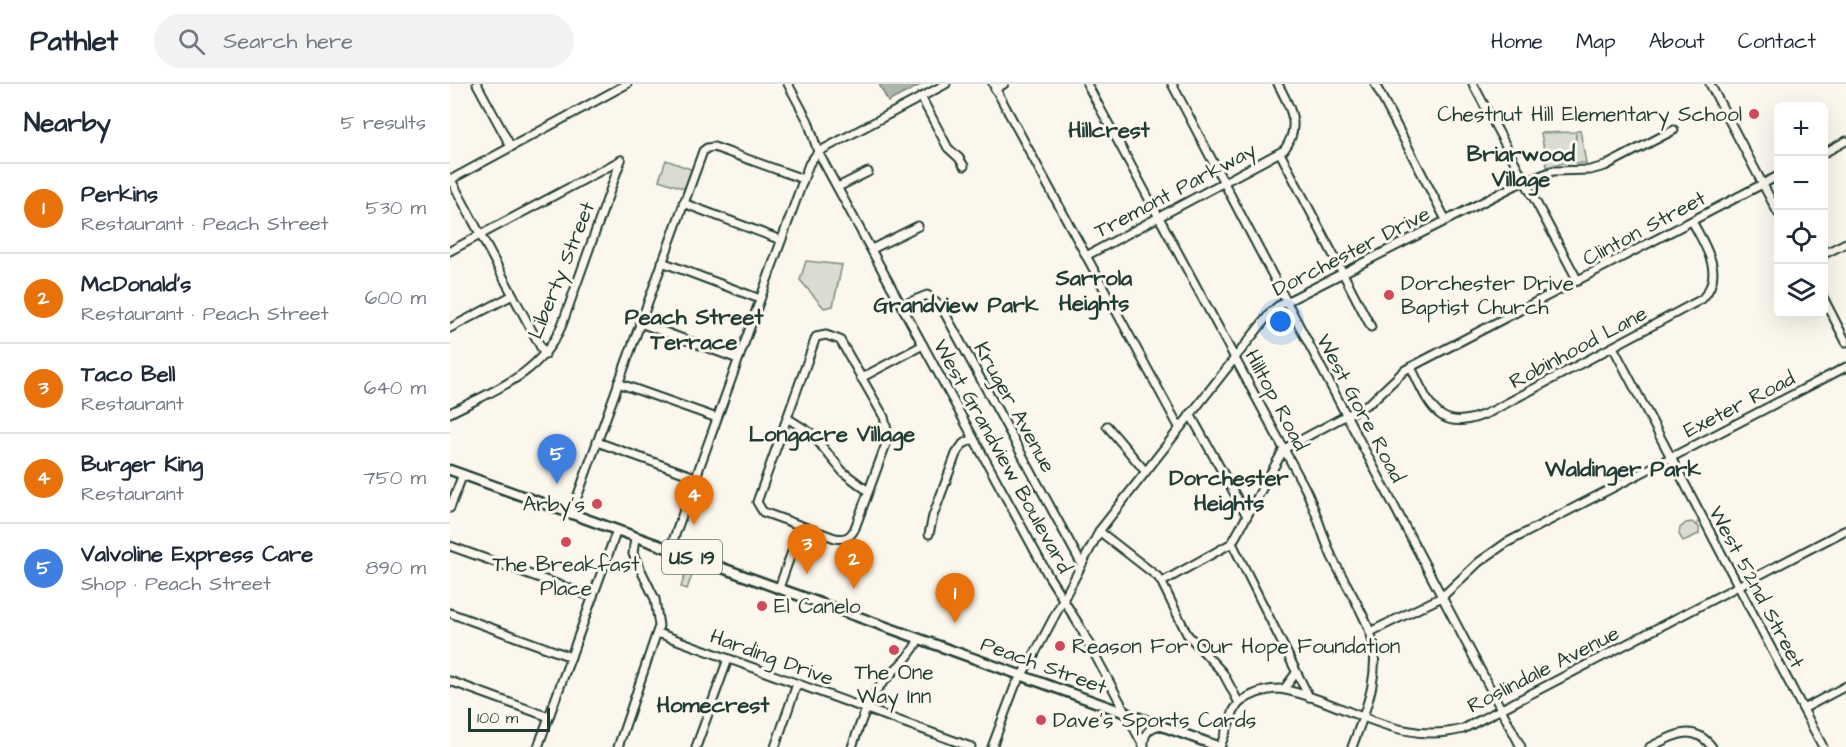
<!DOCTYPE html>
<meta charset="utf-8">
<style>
:root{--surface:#fff;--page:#f2f2f3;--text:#1f2937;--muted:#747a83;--line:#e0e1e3;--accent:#d1495b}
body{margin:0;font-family:"Architects Daughter",sans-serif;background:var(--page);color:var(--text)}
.controls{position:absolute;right:18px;top:18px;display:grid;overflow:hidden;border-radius:9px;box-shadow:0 6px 24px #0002}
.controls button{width:54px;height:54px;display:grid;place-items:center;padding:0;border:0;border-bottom:2px solid var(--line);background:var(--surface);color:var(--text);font:30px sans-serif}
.scale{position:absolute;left:18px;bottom:15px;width:82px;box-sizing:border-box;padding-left:6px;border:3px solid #1f3d34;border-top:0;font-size:16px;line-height:21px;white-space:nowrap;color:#1f3d34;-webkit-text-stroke:4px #fbf7ec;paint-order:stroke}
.you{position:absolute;left:831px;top:238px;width:21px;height:21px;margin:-15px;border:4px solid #fff;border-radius:50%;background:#1a73e8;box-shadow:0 0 0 9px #1a73e833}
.badge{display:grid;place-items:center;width:39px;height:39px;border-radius:50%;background:var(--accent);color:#fff;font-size:20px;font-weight:700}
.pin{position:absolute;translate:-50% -50px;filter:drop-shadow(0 2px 3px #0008)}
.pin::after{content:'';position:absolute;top:32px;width:21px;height:18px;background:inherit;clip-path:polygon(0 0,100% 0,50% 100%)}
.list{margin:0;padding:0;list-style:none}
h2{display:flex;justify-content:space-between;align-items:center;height:78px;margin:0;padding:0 24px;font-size:26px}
h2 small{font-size:20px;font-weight:400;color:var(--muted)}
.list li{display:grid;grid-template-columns:39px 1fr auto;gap:18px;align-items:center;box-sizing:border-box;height:90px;padding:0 24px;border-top:2px solid var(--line)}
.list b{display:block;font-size:22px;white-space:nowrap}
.list p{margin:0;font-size:20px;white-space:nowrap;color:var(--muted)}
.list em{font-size:20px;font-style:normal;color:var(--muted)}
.icon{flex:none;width:33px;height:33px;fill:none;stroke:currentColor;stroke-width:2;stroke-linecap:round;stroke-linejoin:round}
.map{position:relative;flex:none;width:1396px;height:663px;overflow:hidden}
header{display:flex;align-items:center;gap:36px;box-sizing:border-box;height:84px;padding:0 30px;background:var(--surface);border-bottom:2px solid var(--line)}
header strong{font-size:28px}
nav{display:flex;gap:33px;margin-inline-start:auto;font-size:21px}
.search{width:420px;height:54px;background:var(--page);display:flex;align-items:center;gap:15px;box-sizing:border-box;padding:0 21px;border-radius:33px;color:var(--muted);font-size:22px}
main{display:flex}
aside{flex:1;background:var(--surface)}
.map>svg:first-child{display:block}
.green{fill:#dbdcd1;stroke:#7d8c82;stroke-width:1.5}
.water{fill:#adb4aa;stroke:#74847b;stroke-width:1.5}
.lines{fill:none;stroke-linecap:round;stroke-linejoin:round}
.stream{stroke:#74847b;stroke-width:1.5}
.minor-casing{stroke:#1f3d34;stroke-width:11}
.major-casing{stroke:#1f3d34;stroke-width:13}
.minor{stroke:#fbf7ec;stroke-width:7}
.major{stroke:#fbf7ec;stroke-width:8}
.poi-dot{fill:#d1495b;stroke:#fbf7ec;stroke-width:2}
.labels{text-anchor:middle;stroke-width:6;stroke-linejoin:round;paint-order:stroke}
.shield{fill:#fbf7ec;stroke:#61756b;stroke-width:1.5}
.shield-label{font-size:20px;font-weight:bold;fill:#1f3d34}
.poi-label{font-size:21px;fill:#1f3d34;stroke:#fbf7ec;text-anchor:start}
.street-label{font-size:21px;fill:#1f3d34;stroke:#fbf7ec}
.neighbourhood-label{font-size:22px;font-weight:bold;fill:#1f3d34;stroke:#fbf7ec}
</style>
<header>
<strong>Pathlet</strong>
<div class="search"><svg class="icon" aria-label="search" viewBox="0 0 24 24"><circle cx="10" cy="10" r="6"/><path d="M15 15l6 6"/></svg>Search here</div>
<nav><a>Home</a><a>Map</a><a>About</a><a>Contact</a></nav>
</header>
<main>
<aside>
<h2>Nearby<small>5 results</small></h2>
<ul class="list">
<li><span class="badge" style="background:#e8710a">1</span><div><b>Perkins</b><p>Restaurant · Peach Street</p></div><em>530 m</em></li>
<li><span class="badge" style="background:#e8710a">2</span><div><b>McDonald's</b><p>Restaurant · Peach Street</p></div><em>600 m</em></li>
<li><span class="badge" style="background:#e8710a">3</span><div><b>Taco Bell</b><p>Restaurant</p></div><em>640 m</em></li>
<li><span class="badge" style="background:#e8710a">4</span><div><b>Burger King</b><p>Restaurant</p></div><em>750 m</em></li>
<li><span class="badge" style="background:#3f7fe0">5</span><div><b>Valvoline Express Care</b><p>Shop · Peach Street</p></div><em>890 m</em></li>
</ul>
</aside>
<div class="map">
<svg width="1396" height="663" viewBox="0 0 1396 663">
<rect width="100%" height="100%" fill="#fbf7ec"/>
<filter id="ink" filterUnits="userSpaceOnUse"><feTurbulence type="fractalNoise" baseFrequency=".0167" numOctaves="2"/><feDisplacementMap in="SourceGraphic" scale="12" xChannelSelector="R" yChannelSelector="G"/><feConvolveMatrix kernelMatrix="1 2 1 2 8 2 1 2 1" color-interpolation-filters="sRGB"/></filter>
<g filter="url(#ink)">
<g class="green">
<path d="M1130 46 1136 79H1112L1097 83 1091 49 1125 48Z"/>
<path d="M216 76 243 86 236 105 209 96Z"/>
<path d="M356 177 392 181 383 222 374 224 350 196Z"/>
<path d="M1242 438 1249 443V450L1233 457 1229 450 1230 444 1236 439Z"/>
<path d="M238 480 245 483 237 505 231 503Z"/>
</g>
<path class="water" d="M429 0H472L438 18Z"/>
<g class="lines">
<g class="stream">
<path d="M1125 78 1126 50"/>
<path d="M1247 441 1249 435"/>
</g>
<defs>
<g id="minor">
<path d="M27 0 61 63"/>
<path d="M338 0 358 37 368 68 598 491 629 541 694 663"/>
<path d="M543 0 729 343"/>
<path d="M637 0 855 404C866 426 872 450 882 473 893 496 914 528 921 551 932 589 915 628 902 663"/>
<path d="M722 0 1071 663"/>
<path d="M925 0 996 136"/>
<path d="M1023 0 1128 197"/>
<path d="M1260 0 1328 129"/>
<path d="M545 5 554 0"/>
<path d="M471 13 498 64 509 74 514 82"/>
<path d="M830 69 921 243"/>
<path d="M1374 69 1396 57"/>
<path d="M0 94 95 271"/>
<path d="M0 96 177 0"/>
<path d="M388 103 418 88"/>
<path d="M233 119 331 156"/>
<path d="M422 165 468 142"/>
<path d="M0 167 171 76"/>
<path d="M1374 170 1396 159"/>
<path d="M636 172 834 66C852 42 840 23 828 0"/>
<path d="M212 178 310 215"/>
<path d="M1374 215 1396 258"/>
<path d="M452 221 477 211 492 224 631 479"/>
<path d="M190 239 288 275"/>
<path d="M0 244 63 211"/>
<path d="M376 251 390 256 434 333 437 346 436 360 405 444C401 453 395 456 385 454L313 428 307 418 366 253Z"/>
<path d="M1163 263 1373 663"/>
<path d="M961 283C981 325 990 352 1042 327L1252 215C1276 190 1255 162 1242 137"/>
<path d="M411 294 473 261"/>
<path d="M168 299 267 334"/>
<path d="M0 329C46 305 90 291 112 241L171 76"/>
<path d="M740 330 797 432"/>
<path d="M337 334 361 349 393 388 418 407"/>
<path d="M657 342 695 387"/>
<path d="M147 358 245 393"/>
<path d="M0 424 13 390"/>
<path d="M121 430 253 67 257 64 264 63 353 95"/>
<path d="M649 447 708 493 712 499 737 550 773 589 789 619 784 626 770 663"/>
<path d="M479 450 483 432 506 370 513 360 523 355"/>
<path d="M782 459 859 613"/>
<path d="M0 462 143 513"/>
<path d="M220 465 359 80 368 68 496 0"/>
<path d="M712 498 782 459 834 365 921 318 955 286 1328 92"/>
<path d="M329 504 351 442"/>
<path d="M0 529 121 573"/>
<path d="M920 548 992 513 1029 478 1056 459 1396 283"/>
<path d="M208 549 521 663"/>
<path d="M0 597 99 633"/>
<path d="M834 605 846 589"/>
<path d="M789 619C801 610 815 605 830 605 894 616 945 663 1013 645L1396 446"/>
<path d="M1353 625 1396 602"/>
<path d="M694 660C694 649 699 644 710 641"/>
<path d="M88 663 167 446"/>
<path d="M168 663 209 542 205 515 183 470 185 453"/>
<path d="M246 663 278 575"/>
<path d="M325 663 347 600"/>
<path d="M402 663C409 644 415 623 427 606 440 587 458 578 469 555"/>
<path d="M542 663 565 602 584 571 650 446 821 228 828 222 1068 100 1103 87 1140 86 1155 82 1224 46"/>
<path d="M1200 663C1222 652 1243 638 1262 663"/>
</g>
<path id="major" d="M0 386 770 663"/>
</defs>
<use href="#minor" class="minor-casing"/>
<use href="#major" class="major-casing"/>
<use href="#minor" class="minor"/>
<use href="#major" class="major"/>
</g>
</g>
<g class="poi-dot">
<circle cx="1304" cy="30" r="6"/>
<circle cx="939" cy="211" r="6"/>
<circle cx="147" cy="420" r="6"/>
<circle cx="116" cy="458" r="6"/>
<circle cx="312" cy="522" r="6"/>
<circle cx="610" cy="562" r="6"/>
<circle cx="444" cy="566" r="6"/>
<circle cx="591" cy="636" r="6"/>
</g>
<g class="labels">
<rect class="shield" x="212" y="456" width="60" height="34" rx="4.5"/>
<g class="shield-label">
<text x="242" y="480">US 19</text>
</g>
<g class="poi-label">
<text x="1292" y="37" text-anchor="end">Chestnut Hill Elementary School</text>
<text x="951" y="206">Dorchester Drive<tspan x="951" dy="24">Baptist Church</tspan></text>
<text x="135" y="427" text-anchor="end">Arby's</text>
<text x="116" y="487" text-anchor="middle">The Breakfast<tspan x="116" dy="24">Place</tspan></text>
<text x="324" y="529">El Canelo</text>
<text x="622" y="569">Reason For Our Hope Foundation</text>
<text x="444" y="595" text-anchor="middle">The One<tspan x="444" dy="24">Way Inn</tspan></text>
<text x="603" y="643">Dave's Sports Cards</text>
</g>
<g class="street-label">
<text transform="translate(725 106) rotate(-28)" y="7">Tremont Parkway</text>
<text transform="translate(1194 144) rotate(-28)" y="7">Clinton Street</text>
<text transform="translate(901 167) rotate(-27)" y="7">Dorchester Drive</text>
<text transform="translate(111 186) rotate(-68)" y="7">Liberty Street</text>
<text transform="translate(1128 263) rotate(-28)" y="7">Robinhood Lane</text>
<text transform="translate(827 316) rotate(62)" y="7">Hilltop Road</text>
<text transform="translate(1289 320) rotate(-27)" y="7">Exeter Road</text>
<text transform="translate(565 323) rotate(61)" y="7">Kruger Avenue</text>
<text transform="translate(911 324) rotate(62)" y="7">West Gore Road</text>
<text transform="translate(553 372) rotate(61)" y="7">West Grandview Boulevard</text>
<text transform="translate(1307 503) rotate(62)" y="7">West 52nd Street</text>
<text transform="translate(322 573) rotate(20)" y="7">Harding Drive</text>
<text transform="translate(594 581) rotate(20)" y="7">Peach Street</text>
<text transform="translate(1093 585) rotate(-27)" y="7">Roslindale Avenue</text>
</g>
<g class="neighbourhood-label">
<text x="659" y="53">Hillcrest</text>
<text x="1071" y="77">Briarwood<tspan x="1071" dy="25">Village</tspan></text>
<text x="644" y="201">Sarrola<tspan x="644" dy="25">Heights</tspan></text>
<text x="506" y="228">Grandview Park</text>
<text x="244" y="240">Peach Street<tspan x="244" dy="25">Terrace</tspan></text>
<text x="382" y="357">Longacre Village</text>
<text x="1173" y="392">Waldinger Park</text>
<text x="779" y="401">Dorchester<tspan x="779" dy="25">Heights</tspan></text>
<text x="263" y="628">Homecrest</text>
</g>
</g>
</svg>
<div class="controls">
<button>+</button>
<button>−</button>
<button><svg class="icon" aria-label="locate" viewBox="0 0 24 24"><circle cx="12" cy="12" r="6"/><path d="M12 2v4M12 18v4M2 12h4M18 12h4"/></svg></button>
<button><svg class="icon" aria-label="layers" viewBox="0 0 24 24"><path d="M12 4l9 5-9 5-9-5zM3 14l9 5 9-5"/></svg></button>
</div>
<div class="scale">100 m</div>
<div class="you"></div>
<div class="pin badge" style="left:505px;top:539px;background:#e8710a">1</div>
<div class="pin badge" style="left:404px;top:505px;background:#e8710a">2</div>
<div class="pin badge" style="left:357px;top:490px;background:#e8710a">3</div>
<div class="pin badge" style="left:244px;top:441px;background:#e8710a">4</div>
<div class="pin badge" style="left:107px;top:400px;background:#3f7fe0">5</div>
</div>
</main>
